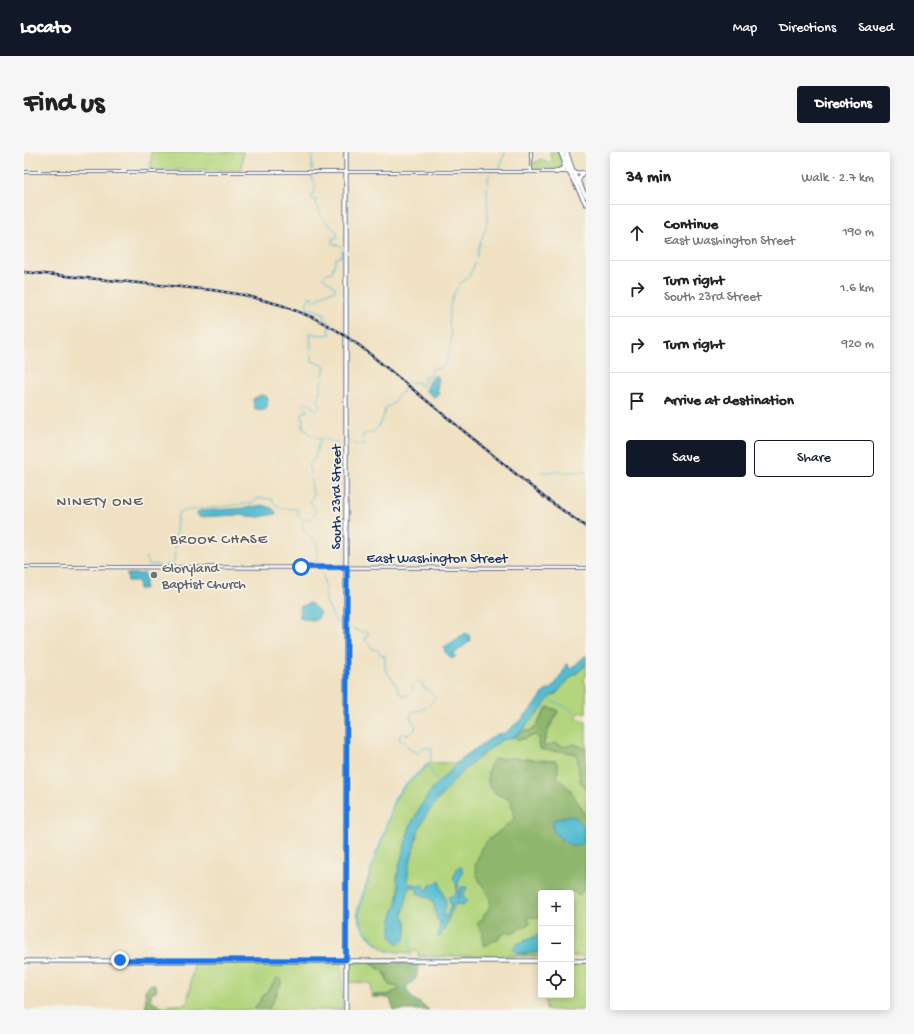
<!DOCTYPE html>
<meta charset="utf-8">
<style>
:root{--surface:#fff;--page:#f6f6f6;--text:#222;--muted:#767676;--line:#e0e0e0;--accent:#111827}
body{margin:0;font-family:"Gochi Hand",sans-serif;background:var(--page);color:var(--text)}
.controls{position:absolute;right:12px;bottom:12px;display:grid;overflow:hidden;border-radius:4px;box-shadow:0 2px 10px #0003}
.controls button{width:36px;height:36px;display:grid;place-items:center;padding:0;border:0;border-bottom:1px solid var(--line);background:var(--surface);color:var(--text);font:20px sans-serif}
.stop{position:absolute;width:12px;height:12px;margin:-9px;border:3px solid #1a73e8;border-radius:50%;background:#fff}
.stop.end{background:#1a73e8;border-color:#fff;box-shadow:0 1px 4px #0008}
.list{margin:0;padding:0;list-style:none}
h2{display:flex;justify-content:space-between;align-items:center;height:52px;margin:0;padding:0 16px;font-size:17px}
h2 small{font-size:13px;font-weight:400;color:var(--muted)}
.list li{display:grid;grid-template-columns:26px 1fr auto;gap:12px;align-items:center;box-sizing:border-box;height:56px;padding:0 16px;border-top:1px solid var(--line)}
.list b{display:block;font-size:15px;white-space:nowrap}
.list p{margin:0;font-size:13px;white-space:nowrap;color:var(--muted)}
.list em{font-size:13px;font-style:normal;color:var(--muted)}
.actions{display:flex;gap:8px;padding:12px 16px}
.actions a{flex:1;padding:9px 0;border:1px solid var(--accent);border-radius:4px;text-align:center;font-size:14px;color:var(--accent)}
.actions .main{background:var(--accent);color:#fff}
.icon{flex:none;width:22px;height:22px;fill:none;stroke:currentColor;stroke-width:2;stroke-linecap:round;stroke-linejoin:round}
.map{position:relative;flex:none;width:562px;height:858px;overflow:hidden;border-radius:4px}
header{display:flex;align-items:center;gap:24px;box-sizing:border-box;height:56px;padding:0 20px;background:var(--accent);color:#fff}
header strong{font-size:19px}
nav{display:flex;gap:22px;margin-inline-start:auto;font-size:14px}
.intro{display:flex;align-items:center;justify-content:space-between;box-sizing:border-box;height:96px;padding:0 24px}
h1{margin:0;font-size:28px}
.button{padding:10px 18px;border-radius:4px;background:var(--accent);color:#fff;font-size:14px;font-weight:700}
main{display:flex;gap:24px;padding:0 24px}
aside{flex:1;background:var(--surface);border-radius:4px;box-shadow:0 2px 10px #0003}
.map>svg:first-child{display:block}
.green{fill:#b3d57d;stroke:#67826e}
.forest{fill:#8eb66c;stroke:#547265}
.water{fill:#53bcd0;stroke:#377697}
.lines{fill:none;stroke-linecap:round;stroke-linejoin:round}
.stream{stroke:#53bcd0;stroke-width:1}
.canal{stroke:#53bcd0;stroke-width:2}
.minor-casing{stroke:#3b4a6d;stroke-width:4}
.major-casing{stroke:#3b4a6d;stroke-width:5}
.highway-casing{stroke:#3b4a6d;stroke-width:6}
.minor{stroke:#fff;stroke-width:2.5}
.major{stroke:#fff;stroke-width:3.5}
.highway{stroke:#fff;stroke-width:4.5}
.rail-casing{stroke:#1b2f5e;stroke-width:2.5}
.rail{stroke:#f7f3e8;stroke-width:1;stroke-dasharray:3;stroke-linecap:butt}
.route{stroke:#1a73e8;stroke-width:5}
.worship-dot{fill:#6b7280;stroke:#f7f3e8;stroke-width:1.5}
.labels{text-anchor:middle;stroke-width:3.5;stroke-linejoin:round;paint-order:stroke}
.street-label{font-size:14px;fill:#1b2f5e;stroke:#f7f3e8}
.worship-label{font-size:14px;fill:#5b616d;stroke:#f7f3e8;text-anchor:start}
.neighbourhood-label{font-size:15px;letter-spacing:1px;fill:#5e5a62;stroke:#f7f3e8}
</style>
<header>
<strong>Locato</strong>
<nav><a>Map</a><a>Directions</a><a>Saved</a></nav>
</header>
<div class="intro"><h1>Find us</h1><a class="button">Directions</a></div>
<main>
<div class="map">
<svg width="562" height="858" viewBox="0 0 562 858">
<rect width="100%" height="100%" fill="#f7f3e8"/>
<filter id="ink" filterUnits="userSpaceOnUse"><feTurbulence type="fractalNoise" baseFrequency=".025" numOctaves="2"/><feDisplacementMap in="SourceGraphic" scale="8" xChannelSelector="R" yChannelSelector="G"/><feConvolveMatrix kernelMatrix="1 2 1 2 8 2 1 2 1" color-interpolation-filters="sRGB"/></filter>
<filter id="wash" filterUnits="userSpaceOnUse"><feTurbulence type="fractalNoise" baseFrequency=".012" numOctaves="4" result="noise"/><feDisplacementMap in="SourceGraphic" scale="16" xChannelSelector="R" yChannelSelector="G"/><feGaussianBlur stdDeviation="0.9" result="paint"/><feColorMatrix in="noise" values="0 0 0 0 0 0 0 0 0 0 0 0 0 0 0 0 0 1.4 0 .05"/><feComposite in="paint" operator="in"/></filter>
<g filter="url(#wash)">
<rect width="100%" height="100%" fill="#efe1c2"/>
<g class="green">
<path d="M127 0H219L218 18H127Z"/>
<path d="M525 0H535L538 14 536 17H508V10H513L517 7 525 12 529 9Z"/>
<path d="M562 511V524L559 528 562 533V562L556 559 551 566 562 569V597L551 592 540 595 532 591 520 596C518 582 531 571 534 559L531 557 523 555 510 577 504 579H498L517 557 527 544 531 543 546 526 559 516Z"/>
<path d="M511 583 515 587 514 593 517 597C529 601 542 597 553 603L554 611H562V804H547V741H517V804H394V799H389V801L362 799 345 785 335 770 333 759 366 663C367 643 391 625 404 611H448L476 589 490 585 495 588Z"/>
<path d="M326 810H347L353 816 359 818 365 833 374 835 375 838 368 840 366 843H347V831L324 830Z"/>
<path d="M170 811H318V858H244L254 840 253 826 229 858H136L137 854 163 852Z"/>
<path d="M547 812H562V858H522V849L519 846V843H547Z"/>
</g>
<g class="forest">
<path d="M524 555 534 559 526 573 519 594 520 595 532 591 540 595 551 592 562 597V637L556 629 553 603C542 597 528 601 516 597L514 593 515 587 511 583 495 588 490 585 498 579H504L510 577Z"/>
<path d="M488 606 532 609 534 615 533 625 546 637 562 664 561 736 555 743 548 739 546 741H517V765H505L504 766 506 771 488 781 484 779 472 788 459 794V784L453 771 455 769 459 767 460 763 464 758 466 753V747L453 724 451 714 457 696 462 690 490 667 487 649C483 646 474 643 470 640 460 630 463 617 470 607Z"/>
<path d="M347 810 394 811C393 825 394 826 382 835L386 844 405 858H370L367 849 364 846 348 845V843H366L368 840 375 838 374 835 365 833C360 815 358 821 347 810Z"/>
<path d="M253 826 257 828V832L244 858H229Z"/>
<path d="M127 832H131L133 836 132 840 127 842V848L137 854 136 858H122L121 838Z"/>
</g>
<g class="water">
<path d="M412 223 414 229 413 239 415 242 410 245 401 238 405 229Z"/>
<path d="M237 243 242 244 244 247 243 255 241 258 233 257 231 258 229 247Z"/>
<path d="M239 353 249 357 252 360V362L235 365 212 363 175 365 173 363V361L177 359 222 356Z"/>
<path d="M103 422H121V437H115L114 430 112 429H104Z"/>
<path d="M286 451 295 459V465L292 468 279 467 276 465 275 458 276 455Z"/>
<path d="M442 481 445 483 446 489 430 502 432 504 428 507 421 500 420 495Z"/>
<path d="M562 503V511L559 516 546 526 531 543 527 544 517 557 498 579 490 585 476 589 452 608 435 623 412 650 402 663 395 677 385 714 383 730 386 732H391L394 734 400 733 402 739H403L406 733 408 731 411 732 416 729C416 739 422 744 422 751 422 756 419 759 421 764H423L427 752 424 745C425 745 430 743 431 742 434 738 432 729 429 726L433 717 436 714 438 716V721L434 732V746H435L437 735H443L439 744 443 748 439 753 432 752 430 754 418 781 416 785H414L416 769 413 768C409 752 413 747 394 742L392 736 387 735 384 736C384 746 381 753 379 761 378 765 381 767 382 770 383 777 383 791 374 792L367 785V778L368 764 373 751 375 738 373 726 375 714 386 674 396 655 409 636 437 607 473 582 481 581 498 567 512 552 520 540 525 537H528L539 520 542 512H544L546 518Z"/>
<path d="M545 663 551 665 560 674 559 692C557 692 555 693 553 694 542 694 523 679 530 667H534Z"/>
<path d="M514 783H517V800C508 801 497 804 490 799L489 797 491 793Z"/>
</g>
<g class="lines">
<g class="stream">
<path d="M288 18V0"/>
<path d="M465 19 474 18 475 17 481 0"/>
<path d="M287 24 292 35 287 47 288 49 292 47C292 57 297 64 303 71 306 75 310 76 313 80V86H308L309 92 316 93 319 96 317 105 312 106 308 120 303 121 299 125 311 135V139C299 140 299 145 289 150V145L286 144 282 152 284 155 283 158 289 157 301 162 300 168 304 169 307 172 304 177 307 182 295 183 286 181 288 209 301 214 294 248 296 254 294 258H291L287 253 282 250 278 252 283 256V260H278L279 275 287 284 290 283 294 287H297"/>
<path d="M453 105C454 93 461 82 463 70 465 54 461 38 465 23"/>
<path d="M436 132 446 123 451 111"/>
<path d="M384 231 396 230 394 233 399 234 400 229 402 228 399 224H407L408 217 411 216 417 217C423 213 428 190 427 182 427 178 425 175 425 170 424 162 428 140 434 135"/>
<path d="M324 290 327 289 330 292 341 294 338 288 340 282C342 281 344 282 346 281 356 278 360 264 361 256L370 251 373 244 378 241 381 234"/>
<path d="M517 320H562"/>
<path d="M151 397 153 365 155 360 159 359 228 351 235 346 247 347 249 348V351L258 356 273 357 274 359 273 362 278 368"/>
<path d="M121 405 124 409 125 413"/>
<path d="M125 413H135"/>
<path d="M141 413 148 412 150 411 151 401"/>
<path d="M295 414 291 411C293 405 294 399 293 392 287 384 278 382 278 369L282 367H287C295 360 291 356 286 350L289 343 285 314 291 305 294 294 298 286H300L309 291 320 290"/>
<path d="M295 417 299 421 302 448 304 454 311 468 320 474"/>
<path d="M120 422V418L123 416"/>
<path d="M323 475 339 480H344V484L341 485V488L346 492 348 497H353L356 502 361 504V517L370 529 376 541 381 544 386 542 389 539 388 535C391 531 395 528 399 531V536H402L411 545C406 554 400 559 389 559L386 566 392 574 391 578 383 583 379 581 376 582 375 587 383 592 385 597 393 601H395L399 595 408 597 407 607 404 613 414 632"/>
<path d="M525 546 530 550 543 555 551 561"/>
<path d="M386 783 389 785 386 790V802"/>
<path d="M354 792C365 804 373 797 386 802L387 806"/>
<path d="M394 806H416"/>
<path d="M421 806H422"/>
<path d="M442 806H444"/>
<path d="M387 811 392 822 388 828 380 834V842L397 858"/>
</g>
<g class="canal">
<path d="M356 693 371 646 382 632 404 613"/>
<path d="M347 718 354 697"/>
<path d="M346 724C335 754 325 769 354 792"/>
</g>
</g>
</g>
<g filter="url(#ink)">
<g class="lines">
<defs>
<g id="minor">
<path d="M0 20H545"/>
<path d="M507 20V0"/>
<path d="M549 20 562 21"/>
<path d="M0 415 562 416"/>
</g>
<g id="major">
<path d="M554 30 558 21"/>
<path d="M562 44 549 20H545L562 52"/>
<path d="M0 809H517"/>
<path d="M547 809H562"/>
<path d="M322 858V0"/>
</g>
<g id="highway">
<path d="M537 0 545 20"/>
<path d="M542 0 549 20"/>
<path d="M532 20 539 17 541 11"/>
</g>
</defs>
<use href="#minor" class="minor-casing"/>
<use href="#major" class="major-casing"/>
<use href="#highway" class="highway-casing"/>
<use href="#minor" class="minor"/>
<use href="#major" class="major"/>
<use href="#highway" class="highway"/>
<defs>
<path id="rail" d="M0 120 188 138 220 143 257 153 290 166 314 179 336 194 520 345 562 375"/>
</defs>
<use href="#rail" class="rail-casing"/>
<use href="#rail" class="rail"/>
</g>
</g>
<g class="lines" filter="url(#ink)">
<path class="route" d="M96 808H322L323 415H277"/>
</g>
<circle class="worship-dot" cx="130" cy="423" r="4"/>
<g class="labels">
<g class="street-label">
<text transform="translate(311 345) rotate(-90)" y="5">South 23rd Street</text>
<text x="413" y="410">East Washington Street</text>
</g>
<g class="worship-label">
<text x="138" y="420">Gloryland<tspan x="138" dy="16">Baptist Church</tspan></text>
</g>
<g class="neighbourhood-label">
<text x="76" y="353">NINETY ONE</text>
<text x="195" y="391">BROOK CHASE</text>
</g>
</g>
</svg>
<div class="controls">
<button>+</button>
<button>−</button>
<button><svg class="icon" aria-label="locate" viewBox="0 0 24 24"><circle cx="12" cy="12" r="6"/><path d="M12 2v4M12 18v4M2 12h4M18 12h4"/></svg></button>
</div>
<div class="stop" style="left:277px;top:415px"></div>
<div class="stop end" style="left:96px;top:808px"></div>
</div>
<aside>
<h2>34 min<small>Walk · 2.7 km</small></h2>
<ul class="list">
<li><svg class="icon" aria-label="ahead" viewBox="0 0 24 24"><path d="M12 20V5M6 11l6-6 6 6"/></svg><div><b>Continue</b><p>East Washington Street</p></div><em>190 m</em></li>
<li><svg class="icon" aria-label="right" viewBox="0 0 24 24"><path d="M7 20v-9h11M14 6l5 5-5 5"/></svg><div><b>Turn right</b><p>South 23rd Street</p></div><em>1.6 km</em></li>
<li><svg class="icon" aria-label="right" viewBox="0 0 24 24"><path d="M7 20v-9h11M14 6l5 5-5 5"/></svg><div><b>Turn right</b></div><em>920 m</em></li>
<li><svg class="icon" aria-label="arrive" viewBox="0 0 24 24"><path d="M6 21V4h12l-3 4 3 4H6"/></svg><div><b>Arrive at destination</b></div></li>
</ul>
<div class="actions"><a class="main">Save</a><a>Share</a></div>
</aside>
</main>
